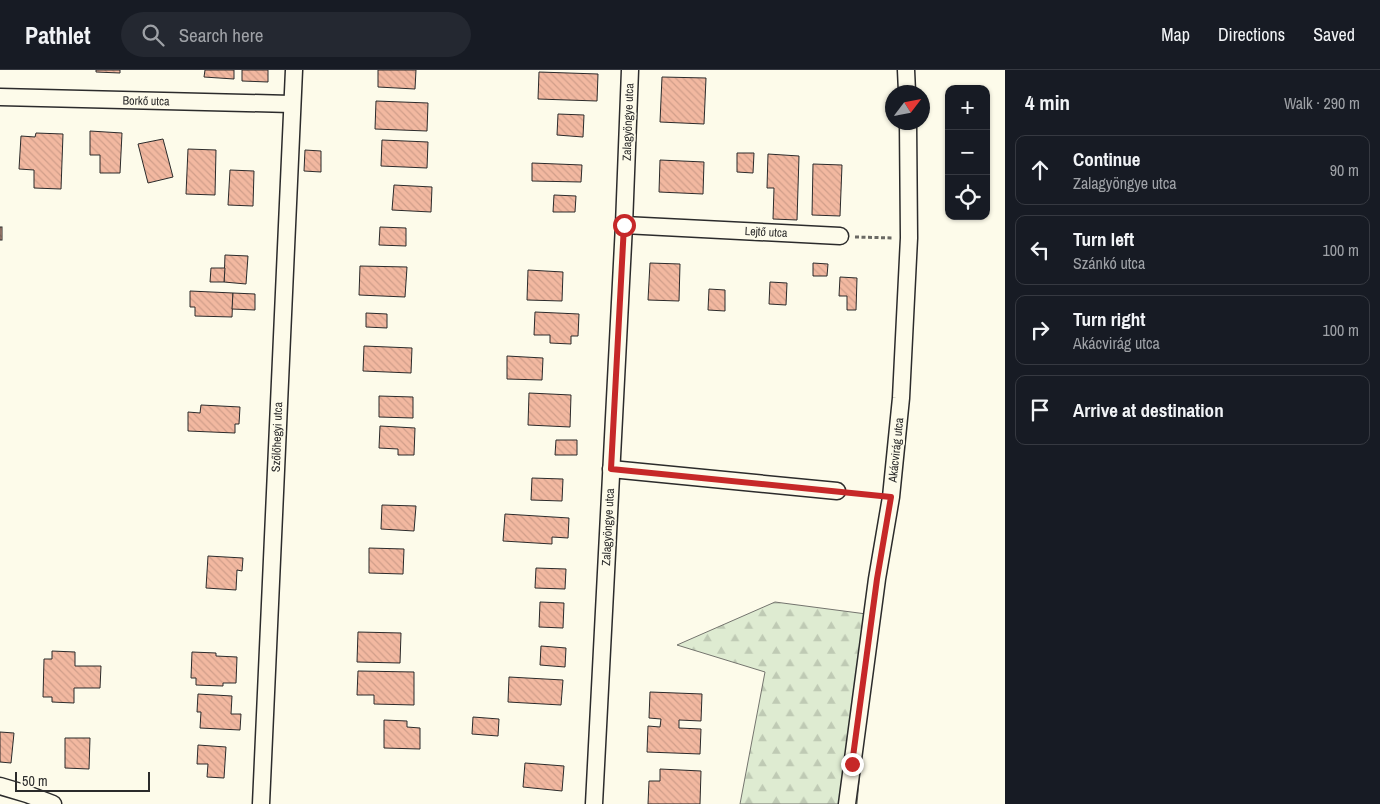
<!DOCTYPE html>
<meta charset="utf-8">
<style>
:root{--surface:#171b24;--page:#242831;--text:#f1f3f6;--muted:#9ea1a6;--line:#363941}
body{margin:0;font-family:"Archivo Narrow",sans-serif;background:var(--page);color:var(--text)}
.controls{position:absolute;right:15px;top:15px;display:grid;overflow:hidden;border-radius:10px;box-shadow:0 1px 4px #0004}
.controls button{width:45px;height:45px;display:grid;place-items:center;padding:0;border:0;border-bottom:1px solid var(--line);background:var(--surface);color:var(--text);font:25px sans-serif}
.compass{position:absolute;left:885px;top:15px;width:45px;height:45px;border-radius:50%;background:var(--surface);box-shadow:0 1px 4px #0004;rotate:58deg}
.scale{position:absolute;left:15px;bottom:12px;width:135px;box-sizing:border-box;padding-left:5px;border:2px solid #2b2b2b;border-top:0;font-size:14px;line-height:18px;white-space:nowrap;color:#2b2b2b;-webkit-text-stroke:4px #fdfbea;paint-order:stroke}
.stop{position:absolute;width:15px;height:15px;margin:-11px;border:4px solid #c62828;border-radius:50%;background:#fff}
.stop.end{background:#c62828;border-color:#fff;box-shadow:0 1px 5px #0008}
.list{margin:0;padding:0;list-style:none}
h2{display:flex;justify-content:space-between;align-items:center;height:65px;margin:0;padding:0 20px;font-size:21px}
h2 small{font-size:16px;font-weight:400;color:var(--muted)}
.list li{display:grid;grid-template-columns:32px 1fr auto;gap:15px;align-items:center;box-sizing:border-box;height:70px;margin:0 10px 10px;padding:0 10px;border:1px solid var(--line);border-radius:10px}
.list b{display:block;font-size:19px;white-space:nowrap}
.list p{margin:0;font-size:16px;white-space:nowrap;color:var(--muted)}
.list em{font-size:16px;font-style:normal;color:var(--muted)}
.icon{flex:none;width:28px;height:28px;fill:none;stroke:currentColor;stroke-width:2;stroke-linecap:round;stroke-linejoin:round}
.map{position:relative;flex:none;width:1005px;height:734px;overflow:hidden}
header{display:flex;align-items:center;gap:30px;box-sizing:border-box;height:70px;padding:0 25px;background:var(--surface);border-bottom:1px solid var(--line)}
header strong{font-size:24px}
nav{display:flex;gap:28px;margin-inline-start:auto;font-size:18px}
.search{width:350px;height:45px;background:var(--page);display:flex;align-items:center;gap:12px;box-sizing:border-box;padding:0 18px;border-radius:28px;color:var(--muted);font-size:19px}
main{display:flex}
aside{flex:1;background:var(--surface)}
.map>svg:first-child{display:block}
.forest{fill:url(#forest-firs);stroke:#74746e}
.building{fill:url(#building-back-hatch);stroke:#2b2b2b}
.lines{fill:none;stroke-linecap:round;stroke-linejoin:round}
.minor-casing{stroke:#2b2b2b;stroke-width:19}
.path{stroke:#6a6964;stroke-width:3;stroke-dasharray:4 2.5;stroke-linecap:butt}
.minor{stroke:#fdfbea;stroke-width:16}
.route{stroke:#c62828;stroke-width:6}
.labels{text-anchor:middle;stroke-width:4;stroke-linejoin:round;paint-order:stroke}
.street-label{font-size:12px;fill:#2b2b2b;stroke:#fdfbea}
</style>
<header>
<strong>Pathlet</strong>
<div class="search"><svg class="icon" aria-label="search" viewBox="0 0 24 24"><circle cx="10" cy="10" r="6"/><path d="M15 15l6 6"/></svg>Search here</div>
<nav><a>Map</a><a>Directions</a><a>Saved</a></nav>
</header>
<main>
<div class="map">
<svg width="1005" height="734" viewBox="0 0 1005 734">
<defs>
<pattern id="forest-firs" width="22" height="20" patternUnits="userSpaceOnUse" patternTransform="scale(1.25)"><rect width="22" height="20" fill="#deebd1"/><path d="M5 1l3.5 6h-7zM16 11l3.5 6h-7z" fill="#bfcab4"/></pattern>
<pattern id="building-back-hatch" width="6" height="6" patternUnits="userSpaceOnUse" patternTransform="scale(1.25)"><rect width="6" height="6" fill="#f2b8a0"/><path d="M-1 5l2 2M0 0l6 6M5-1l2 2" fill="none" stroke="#d09e8a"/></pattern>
</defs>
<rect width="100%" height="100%" fill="#fdfbea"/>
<path class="forest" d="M775 532 874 545 857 734H740L765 602 677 575Z"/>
<g class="building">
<path d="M96 0H120V3L96 2Z"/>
<path d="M205 0H234V9L204 7Z"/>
<path d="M242 0H268V12L242 11Z"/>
<path d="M378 0H416L415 19 378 17Z"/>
<path d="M539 2 598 4 597 31 538 29Z"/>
<path d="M662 7 706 8 704 54 660 52Z"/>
<path d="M376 31 428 33 427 61 375 59Z"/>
<path d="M558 44 584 45 583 67 557 65Z"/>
<path d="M90 61 122 63 120 103H100V85H90Z"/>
<path d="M36 63 63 64 61 119 34 118V100L19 99 21 66 35 67Z"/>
<path d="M163 69 173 107 148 113 138 74Z"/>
<path d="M382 70 428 72 427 98 381 96Z"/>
<path d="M188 79 216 80 215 125 186 124Z"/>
<path d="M305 80 321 81V102L304 101Z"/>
<path d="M737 83H754L753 103 737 102Z"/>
<path d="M768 84 799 86 797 150 773 149 774 118H767Z"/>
<path d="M660 90 704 92 703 124 659 122Z"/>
<path d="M532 93 582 95 581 112 532 111Z"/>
<path d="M813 94 842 95 840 146 812 145Z"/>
<path d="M230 100 254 101 253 136 228 135Z"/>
<path d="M394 115 432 117 431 142 392 140Z"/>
<path d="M554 125 576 126 575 142H553Z"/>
<rect x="0" y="157" width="2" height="13"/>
<path d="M380 157 406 158V176L379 175Z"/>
<path d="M225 185 248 186 246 214 224 212Z"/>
<path d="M650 193 680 194 679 231 648 230Z"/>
<path d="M813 193 828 194 827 206H813Z"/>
<path d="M360 196 407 197 405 227 359 225Z"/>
<path d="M211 198H225L224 212H210Z"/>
<path d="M528 200 563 202 562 231 527 230Z"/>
<path d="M840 207 857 208 856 240H847V226H839Z"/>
<path d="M770 212 787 213 786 235 769 234Z"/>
<path d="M709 219 725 220V241L708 240Z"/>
<path d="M190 221 233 223 232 247 195 246V237H190Z"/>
<path d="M233 223 255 224V240L232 239Z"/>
<path d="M535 242 579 244 578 266H571V274L550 273V265H534Z"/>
<path d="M366 243 387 244V258L366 257Z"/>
<path d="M364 276 412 278 411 303 363 301Z"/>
<path d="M507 286 543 288 542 310 507 309Z"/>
<path d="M529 323 571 325 570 357 528 355Z"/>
<path d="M379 326 413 327V348L379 347Z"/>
<path d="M201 335 240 337 239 354H235V363L188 361V342L200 343Z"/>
<path d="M380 356 415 358 414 385H398V379L379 378Z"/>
<path d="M556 370H577V385H555Z"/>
<path d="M532 408 563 409 562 431 531 430Z"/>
<path d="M382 435 416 436 414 461 381 459Z"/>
<path d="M505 444 569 448 568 468 552 467V474L503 471Z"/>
<path d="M369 478 404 479 403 504 369 503Z"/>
<path d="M208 486 243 488 242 501 237 500 236 520 206 518Z"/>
<path d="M536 498 566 499 565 519 535 518Z"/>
<path d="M540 532 564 533 563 558 539 557Z"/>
<path d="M358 562 401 563 400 593 357 592Z"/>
<path d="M541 576 566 578 565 597 540 595Z"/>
<path d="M52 581 75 582V596H101L100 618H74V633L52 632V627H43L44 589H52Z"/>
<path d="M192 582 216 583V586L237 587 236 613H223V616L196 615V608H191Z"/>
<path d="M358 601 414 602V635L374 634V625H357Z"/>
<path d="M509 607 563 610 561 635 508 632Z"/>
<path d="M650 622 702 624 701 651 679 650V658L701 659 700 684 647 682 648 656 660 657 661 649 649 648Z"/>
<path d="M198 624 232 626 231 644H241L240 660 200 658 201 642H197Z"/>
<path d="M473 647 499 649 498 666 472 664Z"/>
<path d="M384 650 407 651V657L420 658V679L384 678Z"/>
<path d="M0 662 14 663 11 693 0 692Z"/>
<path d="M65 668H90L89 699 65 698Z"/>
<path d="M198 675 226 677 224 708 207 707 208 694H197Z"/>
<path d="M525 693 564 696 562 721 523 717Z"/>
<path d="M660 699 701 701 700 734H648L649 711H660Z"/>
</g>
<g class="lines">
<defs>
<g id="minor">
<path d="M906 0 907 22"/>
<path d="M0 27 291 34"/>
<path d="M624 155 840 166"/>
<path d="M611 399 837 421"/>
<path d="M0 716 27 724 53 734"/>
<path d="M261 734 294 0"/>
<path d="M594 734 624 155 630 0"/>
<path d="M847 734 877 509 891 427 901 328 909 168 908 52"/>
</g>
</defs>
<use href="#minor" class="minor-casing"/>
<g class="path">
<path d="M855 167 893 168"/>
<path d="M852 423 875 425"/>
</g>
<use href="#minor" class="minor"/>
</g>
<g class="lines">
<path class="route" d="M624 155 611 399 891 427 877 509 852 694"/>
</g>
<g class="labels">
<g class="street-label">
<text transform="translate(146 31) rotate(1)" y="4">Borkő utca</text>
<text transform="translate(628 52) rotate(-88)" y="4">Zalagyöngye utca</text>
<text transform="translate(766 162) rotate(3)" y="4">Lejtő utca</text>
<text transform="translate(277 367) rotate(-88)" y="4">Szőlőhegyi utca</text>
<text transform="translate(896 380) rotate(-84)" y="4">Akácvirág utca</text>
<text transform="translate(608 457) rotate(-87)" y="4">Zalagyöngye utca</text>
</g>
</g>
</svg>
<div class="controls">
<button>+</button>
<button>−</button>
<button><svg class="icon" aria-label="locate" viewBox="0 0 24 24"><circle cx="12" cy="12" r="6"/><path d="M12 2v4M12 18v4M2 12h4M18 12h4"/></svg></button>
</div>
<svg class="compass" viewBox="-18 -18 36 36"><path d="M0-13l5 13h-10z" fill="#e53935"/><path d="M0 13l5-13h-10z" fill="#9ea1a6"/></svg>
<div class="scale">50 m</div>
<div class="stop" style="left:624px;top:155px"></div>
<div class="stop end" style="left:852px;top:694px"></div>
</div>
<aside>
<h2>4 min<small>Walk · 290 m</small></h2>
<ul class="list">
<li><svg class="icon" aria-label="ahead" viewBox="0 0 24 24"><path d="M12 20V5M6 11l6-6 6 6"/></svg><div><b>Continue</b><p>Zalagyöngye utca</p></div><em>90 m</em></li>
<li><svg class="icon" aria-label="left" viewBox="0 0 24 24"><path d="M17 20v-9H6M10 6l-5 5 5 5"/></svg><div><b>Turn left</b><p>Szánkó utca</p></div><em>100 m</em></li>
<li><svg class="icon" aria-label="right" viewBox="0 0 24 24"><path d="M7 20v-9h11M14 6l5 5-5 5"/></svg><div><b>Turn right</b><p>Akácvirág utca</p></div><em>100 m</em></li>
<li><svg class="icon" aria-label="arrive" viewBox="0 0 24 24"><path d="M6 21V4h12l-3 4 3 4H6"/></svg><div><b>Arrive at destination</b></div></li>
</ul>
</aside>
</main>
